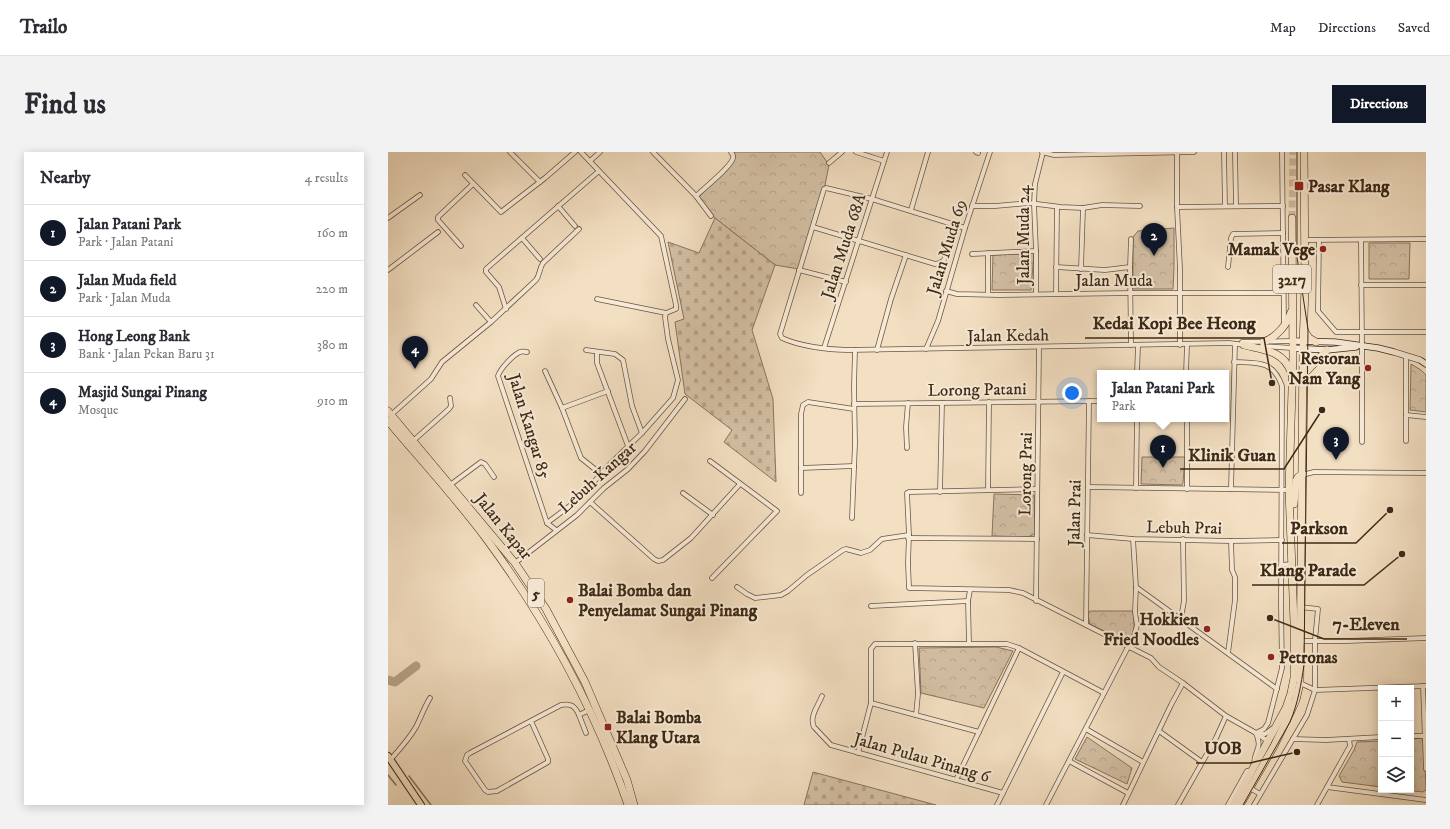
<!DOCTYPE html>
<meta charset="utf-8">
<style>
:root{--surface:#fff;--page:#f2f2f3;--text:#2b2b33;--muted:#7c7c81;--line:#e1e1e2;--accent:#111827}
body{margin:0;font-family:"IM FELL DW Pica",serif;background:var(--page);color:var(--text)}
.controls{position:absolute;right:12px;bottom:12px;display:grid;overflow:hidden;border-radius:0px;box-shadow:0 2px 10px #0003}
.controls button{width:36px;height:36px;display:grid;place-items:center;padding:0;border:0;border-bottom:1px solid var(--line);background:var(--surface);color:var(--text);font:20px sans-serif}
.you{position:absolute;left:684px;top:241px;width:14px;height:14px;margin:-10px;border:3px solid #fff;border-radius:50%;background:#1a73e8;box-shadow:0 0 0 6px #1a73e833}
.badge{display:grid;place-items:center;width:26px;height:26px;border-radius:50%;background:var(--accent);color:#fff;font-size:13px;font-weight:700}
.pin{position:absolute;translate:-50% -33px;filter:drop-shadow(0 1px 2px #0008)}
.pin::after{content:'';position:absolute;top:21px;width:14px;height:12px;background:inherit;clip-path:polygon(0 0,100% 0,50% 100%)}
.popup{position:absolute;left:709px;top:218px;width:132px;height:52px;box-sizing:border-box;display:grid;place-content:center;border-radius:0px;background:var(--surface);filter:drop-shadow(0 1px 3px #0005);font-size:13px;white-space:nowrap;color:var(--muted)}
.popup b{font-size:15px;color:var(--text)}
.popup::after{content:'';position:absolute;left:50%;top:100%;margin-left:-8px;border:8px solid transparent;border-top-color:var(--surface)}
.list{margin:0;padding:0;list-style:none}
h2{display:flex;justify-content:space-between;align-items:center;height:52px;margin:0;padding:0 16px;font-size:17px}
h2 small{font-size:13px;font-weight:400;color:var(--muted)}
.list li{display:grid;grid-template-columns:26px 1fr auto;gap:12px;align-items:center;box-sizing:border-box;height:56px;padding:0 16px;border-top:1px solid var(--line)}
.list b{display:block;font-size:15px;white-space:nowrap}
.list p{margin:0;font-size:13px;white-space:nowrap;color:var(--muted)}
.list em{font-size:13px;font-style:normal;color:var(--muted)}
.icon{flex:none;width:22px;height:22px;fill:none;stroke:currentColor;stroke-width:2;stroke-linecap:round;stroke-linejoin:round}
.map{position:relative;flex:none;width:1038px;height:653px;overflow:hidden;border-radius:0px}
header{display:flex;align-items:center;gap:24px;box-sizing:border-box;height:56px;padding:0 20px;background:var(--surface);border-bottom:1px solid var(--line)}
header strong{font-size:19px}
nav{display:flex;gap:22px;margin-inline-start:auto;font-size:14px}
.intro{display:flex;align-items:center;justify-content:space-between;box-sizing:border-box;height:96px;padding:0 24px}
h1{margin:0;font-size:28px}
.button{padding:10px 18px;border-radius:0px;background:var(--accent);color:#fff;font-size:14px;font-weight:700}
main{display:flex;gap:24px;padding:0 24px}
aside{flex:1;background:var(--surface);border-radius:0px;box-shadow:0 2px 10px #0003}
.map>svg:first-child{display:block}
.forest{fill:url(#forest-crowns);stroke:#88745d}
.cemetery{fill:url(#cemetery-stones);stroke:#88745d}
.lines{fill:none;stroke-linecap:round;stroke-linejoin:round}
.stream{stroke:#857159;stroke-width:1.5}
.river{stroke:#b5a187;stroke-width:9}
.highway-tunnel{stroke:#cfbb9f;stroke-width:7;stroke-dasharray:7 3.5;stroke-linecap:butt}
.street-casing{stroke:#6a5640;stroke-width:5.5}
.secondary-casing{stroke:#3d2915;stroke-width:7}
.primary-casing{stroke:#3d2915;stroke-width:8}
.highway-casing{stroke:#3d2915;stroke-width:8}
.street{stroke:#f7ead7;stroke-width:4}
.secondary{stroke:#f7ead7;stroke-width:5.5}
.primary{stroke:#f3dfc2;stroke-width:6}
.highway{stroke:#f3dfc2;stroke-width:7}
.tram{stroke:#3d2915;stroke-width:1}
.poi-dot{fill:#8f2418;stroke:#f7ead7;stroke-width:1.5}
.labels{text-anchor:middle;stroke-width:4;stroke-linejoin:round;paint-order:stroke}
.shield{fill:#f7ead7;stroke:#75634f;stroke-width:1}
.shield-label{font-size:16px;font-weight:bold;fill:#3d2915}
.poi-label{font-size:17px;font-weight:bold;fill:#3d2915;stroke:#f7ead7;text-anchor:start}
.street-label{font-size:17px;fill:#3d2915;stroke:#f7ead7}
.leader{fill:none;stroke:#3d2915;stroke-width:1.5}
.callout-dot{fill:#3d2915;stroke:#f7ead7;stroke-width:1.5}
.callout-label{font-size:18px;text-anchor:middle;font-weight:bold;fill:#3d2915;stroke:#f7ead7;stroke-width:4;stroke-linejoin:round;paint-order:stroke}
</style>
<header>
<strong>Trailo</strong>
<nav><a>Map</a><a>Directions</a><a>Saved</a></nav>
</header>
<div class="intro"><h1>Find us</h1><a class="button">Directions</a></div>
<main>
<aside>
<h2>Nearby<small>4 results</small></h2>
<ul class="list">
<li><span class="badge">1</span><div><b>Jalan Patani Park</b><p>Park · Jalan Patani</p></div><em>160 m</em></li>
<li><span class="badge">2</span><div><b>Jalan Muda field</b><p>Park · Jalan Muda</p></div><em>220 m</em></li>
<li><span class="badge">3</span><div><b>Hong Leong Bank</b><p>Bank · Jalan Pekan Baru 31</p></div><em>380 m</em></li>
<li><span class="badge">4</span><div><b>Masjid Sungai Pinang</b><p>Mosque</p></div><em>910 m</em></li>
</ul>
</aside>
<div class="map">
<svg width="1038" height="653" viewBox="0 0 1038 653">
<defs>
<pattern id="forest-crowns" width="20" height="18" patternUnits="userSpaceOnUse"><rect width="20" height="18" fill="#d4c0a5"/><path d="M2 6a3 3 0 1 1 6 0M12 15a3 3 0 1 1 6 0" fill="none" stroke="#b7a58d"/></pattern>
<pattern id="cemetery-stones" width="16" height="16" patternUnits="userSpaceOnUse"><rect width="16" height="16" fill="#d4c0a5"/><path d="M2 7V4a2 2 0 0 1 4 0v3zM10 15v-3a2 2 0 0 1 4 0v3z" fill="#b7a58d"/></pattern>
</defs>
<rect width="100%" height="100%" fill="#f3dfc2"/>
<filter id="stains"><feTurbulence type="fractalNoise" baseFrequency=".005" numOctaves="4"/><feColorMatrix values="0 0 0 0 .2 0 0 0 0 .09 0 0 0 0 .02 0 0 0 .5 -.17"/></filter>
<radialGradient id="worn" r=".72"><stop offset=".6" stop-color="#630" stop-opacity="0"/><stop offset="1" stop-color="#630" stop-opacity=".3"/></radialGradient>
<g class="forest">
<path d="M343 0H432L441 13 437 33 411 117 387 113 327 66 311 45 346 7Z"/>
<path d="M786 76V115L785 137H745V85L750 79Z"/>
<path d="M981 91H1022L1021 127H981Z"/>
<path d="M646 101 643 138H604L605 103Z"/>
<path d="M1023 212 1033 218 1038 223V260L1022 258Z"/>
<path d="M754 305H797L795 331 794 333 753 332Z"/>
<path d="M606 342 646 343 647 382 640 385 604 384Z"/>
<path d="M702 459H745C746 468 749 488 738 490L702 472 700 463Z"/>
<path d="M608 495 625 499 596 556 533 541 531 496Z"/>
<path d="M699 585 744 616 739 632 687 607Z"/>
<path d="M1036 586 1038 638 1035 640 1018 638H1023V587Z"/>
<path d="M993 589V635L954 630 951 624 966 598 969 590Z"/>
</g>
<g class="cemetery">
<path d="M327 66 387 113 364 178 385 247 388 330 336 290 344 278 297 242 287 170 296 167 280 90 311 101Z"/>
<path d="M425 620 548 653H416Z"/>
</g>
<g class="lines">
<g class="stream">
<path d="M0 623 8 633"/>
<path d="M21 624 43 653"/>
</g>
<path class="river" d="M0 528 7 530 28 514"/>
<path class="highway-tunnel" d="M904 66 905 0"/>
<defs>
<g id="street">
<path d="M122 0 152 30"/>
<path d="M265 0 308 44 323 64"/>
<path d="M468 0 496 9"/>
<path d="M588 0 590 1"/>
<path d="M654 0 666 3 806 0"/>
<path d="M789 0V55L792 117V193"/>
<path d="M836 0 837 54"/>
<path d="M847 0 848 54"/>
<path d="M894 0 896 172"/>
<path d="M202 9 212 0"/>
<path d="M441 11 454 0"/>
<path d="M77 23 113 60 157 26 187 0"/>
<path d="M308 44C315 37 344 14 345 6 346 3 344 2 343 0"/>
<path d="M170 54 187 74"/>
<path d="M584 54H607L641 51 673 55 695 56"/>
<path d="M789 55 895 54"/>
<path d="M523 58 540 0"/>
<path d="M0 66 32 43"/>
<path d="M425 75 547 112 552 111 556 108 567 73"/>
<path d="M577 76 484 47 438 36 436 37 392 182 394 186C411 194 440 198 460 198L841 191 857 193"/>
<path d="M134 86 152 107"/>
<path d="M916 88 1038 87"/>
<path d="M931 88 930 159 948 180H1038"/>
<path d="M973 88 974 194V290"/>
<path d="M73 94 50 68V65L85 32"/>
<path d="M600 101V142"/>
<path d="M584 102 648 99"/>
<path d="M668 115 717 118 742 115 743 193"/>
<path d="M742 115 743 87"/>
<path d="M840 115 843 86 845 82 895 81"/>
<path d="M693 117 695 56 714 53 752 54"/>
<path d="M0 118 50 80"/>
<path d="M411 118 458 130"/>
<path d="M973 133H1038"/>
<path d="M558 139 569 142 611 143 743 141H895"/>
<path d="M648 142V99L646 52 647 32 655 0"/>
<path d="M668 142 669 55"/>
<path d="M209 147 278 161"/>
<path d="M88 153 103 170"/>
<path d="M118 157 111 135 98 120V117L211 19"/>
<path d="M854 190 904 189"/>
<path d="M874 194 904 196"/>
<path d="M436 196 499 0"/>
<path d="M538 197 550 169 577 76 602 0"/>
<path d="M198 198 227 202 235 208 244 254 254 281"/>
<path d="M489 198 503 147 518 103"/>
<path d="M139 200C137 200 135 199 132 200 125 203 112 217 110 224L159 371"/>
<path d="M209 200V211L240 294"/>
<path d="M846 210C870 211 885 208 894 234L893 452 894 516 880 571 876 577 868 581"/>
<path d="M157 219 174 256 193 306 213 322"/>
<path d="M749 221 750 194"/>
<path d="M798 221 799 193"/>
<path d="M466 252 712 249"/>
<path d="M174 256 220 239"/>
<path d="M3 263 43 227 54 210 103 170 148 128C152 123 151 117 155 111L191 77"/>
<path d="M1018 263 1038 265"/>
<path d="M25 289 61 257 63 254 62 246"/>
<path d="M1018 289V204"/>
<path d="M519 296 518 275 520 251"/>
<path d="M322 309 389 359 324 426"/>
<path d="M413 316 466 314"/>
<path d="M914 323 926 320 1038 321"/>
<path d="M62 333 93 310 97 312 106 325"/>
<path d="M700 335 901 338"/>
<path d="M748 336 749 267"/>
<path d="M649 337 521 340 519 341 521 383 520 411 521 436 621 438 635 441 763 506 771 515 795 531 838 564 868 581 881 590"/>
<path d="M799 337V267"/>
<path d="M843 337 847 192"/>
<path d="M600 338 601 250"/>
<path d="M552 340 554 251"/>
<path d="M295 341 325 363"/>
<path d="M413 341V262L415 253 420 250 466 257"/>
<path d="M202 350 266 407 270 409 275 408 303 386 352 332"/>
<path d="M464 366 467 291 466 234 467 198"/>
<path d="M159 371 183 353 195 342 221 313 254 281 285 246 290 228 280 187 277 165 278 161 288 157V153L273 84 193 0"/>
<path d="M159 371 168 378"/>
<path d="M699 383 745 387 843 389 894 388"/>
<path d="M520 386 649 387"/>
<path d="M127 411 189 363 216 336 240 317 257 299 297 247"/>
<path d="M893 413 904 412"/>
<path d="M349 435 359 442 367 446 393 443 400 439 419 423 455 398 458 397 473 401 482 398 494 387 521 383"/>
<path d="M748 435 889 537"/>
<path d="M648 449 651 195"/>
<path d="M483 454 580 449"/>
<path d="M793 466 796 449 795 387"/>
<path d="M698 473 701 249"/>
<path d="M912 489H959L1038 486"/>
<path d="M527 491 530 542 528 563"/>
<path d="M581 491 580 449 582 438"/>
<path d="M743 496 749 473 747 460 748 435 745 387"/>
<path d="M840 501 847 448V425L844 418 843 389"/>
<path d="M912 531 927 538 1038 534"/>
<path d="M1035 534 1038 617"/>
<path d="M434 544C430 554 421 565 426 575L443 593 615 641"/>
<path d="M483 551 591 580"/>
<path d="M143 569 160 607V610L109 639 100 640 97 638 77 609 79 603 82 601 173 553C183 551 187 554 191 563"/>
<path d="M698 577 755 610"/>
<path d="M771 579 814 610"/>
<path d="M198 581 191 563 201 558"/>
<path d="M868 581 877 582 885 576"/>
<path d="M1023 584H1037"/>
<path d="M905 587 938 588 993 585"/>
<path d="M470 601 483 551V497L487 492H619L631 496 716 541"/>
<path d="M3 607C12 597 21 587 28 575 33 565 36 556 42 546"/>
<path d="M681 609 740 641"/>
<path d="M866 612C866 597 875 598 868 581"/>
<path d="M568 628 631 496"/>
<path d="M939 635 1038 648"/>
<path d="M862 636 872 642"/>
<path d="M609 653 675 520"/>
<path d="M658 653 740 495"/>
<path d="M735 653 783 553 795 531"/>
<path d="M790 653 828 586 838 564"/>
<path d="M840 653 859 619 864 618"/>
<path d="M866 653 919 563 927 538V488L930 457 912 455"/>
<path d="M929 653 962 594 961 587"/>
</g>
<g id="secondary">
<path d="M904 189 947 190 990 196 1006 200 1032 208 1038 212"/>
<path d="M904 196 939 198 968 195"/>
</g>
<path id="primary" d="M0 604 33 653"/>
<g id="highway">
<path d="M916 178 921 186 928 190"/>
<path d="M875 190C888 186 899 173 903 160"/>
<path d="M856 193C875 198 895 198 903 220"/>
<path d="M915 223 939 198"/>
<path d="M0 259 127 411 158 457 197 530 239 628 246 653"/>
<path d="M0 269C32 307 67 345 97 385 157 466 207 557 240 653"/>
<path d="M906 352 908 329 910 325 914 323"/>
<path d="M845 653 898 556 903 541 906 526V471L901 338 905 204 904 66"/>
<path d="M852 653 886 594 904 557 908 548 912 531 915 196 917 134 916 0"/>
</g>
</defs>
<use href="#street" class="street-casing"/>
<use href="#secondary" class="secondary-casing"/>
<use href="#primary" class="primary-casing"/>
<use href="#highway" class="highway-casing"/>
<use href="#street" class="street"/>
<use href="#secondary" class="secondary"/>
<use href="#primary" class="primary"/>
<use href="#highway" class="highway"/>
<path class="tram" d="M855 653 902 570C910 551 913 533 916 513L920 177 909 105V0"/>
</g>
<g class="poi-dot">
<rect x="906" y="29" width="10" height="10" rx="2"/>
<circle cx="935" cy="97" r="4"/>
<circle cx="980" cy="216" r="4"/>
<circle cx="182" cy="448" r="4"/>
<circle cx="819" cy="477" r="4"/>
<circle cx="883" cy="505" r="4"/>
<rect x="216" y="571" width="8" height="8" rx="2"/>
</g>
<g class="labels">
<g class="shield">
<rect x="885" y="113" width="38" height="28" rx="3"/>
<rect x="140" y="427" width="16" height="28" rx="3"/>
</g>
<g class="shield-label">
<text x="904" y="133">3217</text>
<text x="148" y="447">5</text>
</g>
<g class="poi-label">
<text x="920" y="40">Pasar Klang</text>
<text x="927" y="103" text-anchor="end">Mamak Vege</text>
<text x="972" y="212" text-anchor="end">Restoran<tspan x="972" dy="20">Nam Yang</tspan></text>
<text x="190" y="444">Balai Bomba dan<tspan x="190" dy="20">Penyelamat Sungai Pinang</tspan></text>
<text x="811" y="473" text-anchor="end">Hokkien<tspan x="811" dy="20">Fried Noodles</tspan></text>
<text x="891" y="511">Petronas</text>
<text x="228" y="571">Balai Bomba<tspan x="228" dy="20">Klang Utara</tspan></text>
</g>
<g class="street-label">
<text transform="translate(635 83) rotate(-90)" y="6">Jalan Muda 24</text>
<text transform="translate(455 94) rotate(-72)" y="6">Jalan Muda 68A</text>
<text transform="translate(558 95) rotate(-73)" y="6">Jalan Muda 69</text>
<text x="726" y="134">Jalan Muda</text>
<text transform="translate(620 183) rotate(-1)" y="6">Jalan Kedah</text>
<text transform="translate(589 237) rotate(-1)" y="6">Lorong Patani</text>
<text transform="translate(142 274) rotate(73)" y="6">Jalan Kangar 85</text>
<text transform="translate(637 322) rotate(-89)" y="6">Lorong Prai</text>
<text transform="translate(209 325) rotate(-42)" y="6">Lebuh Kangar</text>
<text transform="translate(686 361) rotate(-89)" y="6">Jalan Prai</text>
<text transform="translate(116 374) rotate(51)" y="6">Jalan Kapar</text>
<text transform="translate(796 375) rotate(1)" y="6">Lebuh Prai</text>
<text transform="translate(534 605) rotate(16)" y="6">Jalan Pulau Pinang 6</text>
</g>
</g>
<path class="leader" d="M884 231L876 186H697M934 258L896 317H792M1002 358L968 391H894M1014 402L976 433H864M882 466L936 487H1019M909 600L862 611H808"/>
<g class="callout-dot">
<circle cx="884" cy="231" r="4"/>
<circle cx="934" cy="258" r="4"/>
<circle cx="1002" cy="358" r="4"/>
<circle cx="1014" cy="402" r="4"/>
<circle cx="882" cy="466" r="4"/>
<circle cx="909" cy="600" r="4"/>
</g>
<g class="callout-label">
<text x="786" y="177">Kedai Kopi Bee Heong</text>
<text x="844" y="309">Klinik Guan</text>
<text x="931" y="382">Parkson</text>
<text x="920" y="424">Klang Parade</text>
<text x="978" y="478">7-Eleven</text>
<text x="835" y="602">UOB</text>
</g>
<rect width="100%" height="100%" filter="url(#stains)"/>
<rect width="100%" height="100%" fill="url(#worn)"/>
</svg>
<div class="controls">
<button>+</button>
<button>−</button>
<button><svg class="icon" aria-label="layers" viewBox="0 0 24 24"><path d="M12 4l9 5-9 5-9-5zM3 14l9 5 9-5"/></svg></button>
</div>
<div class="you"></div>
<div class="pin badge" style="left:775px;top:316px">1</div>
<div class="popup"><b>Jalan Patani Park</b>Park</div>
<div class="pin badge" style="left:766px;top:104px">2</div>
<div class="pin badge" style="left:948px;top:308px">3</div>
<div class="pin badge" style="left:27px;top:217px">4</div>
</div>
</main>
